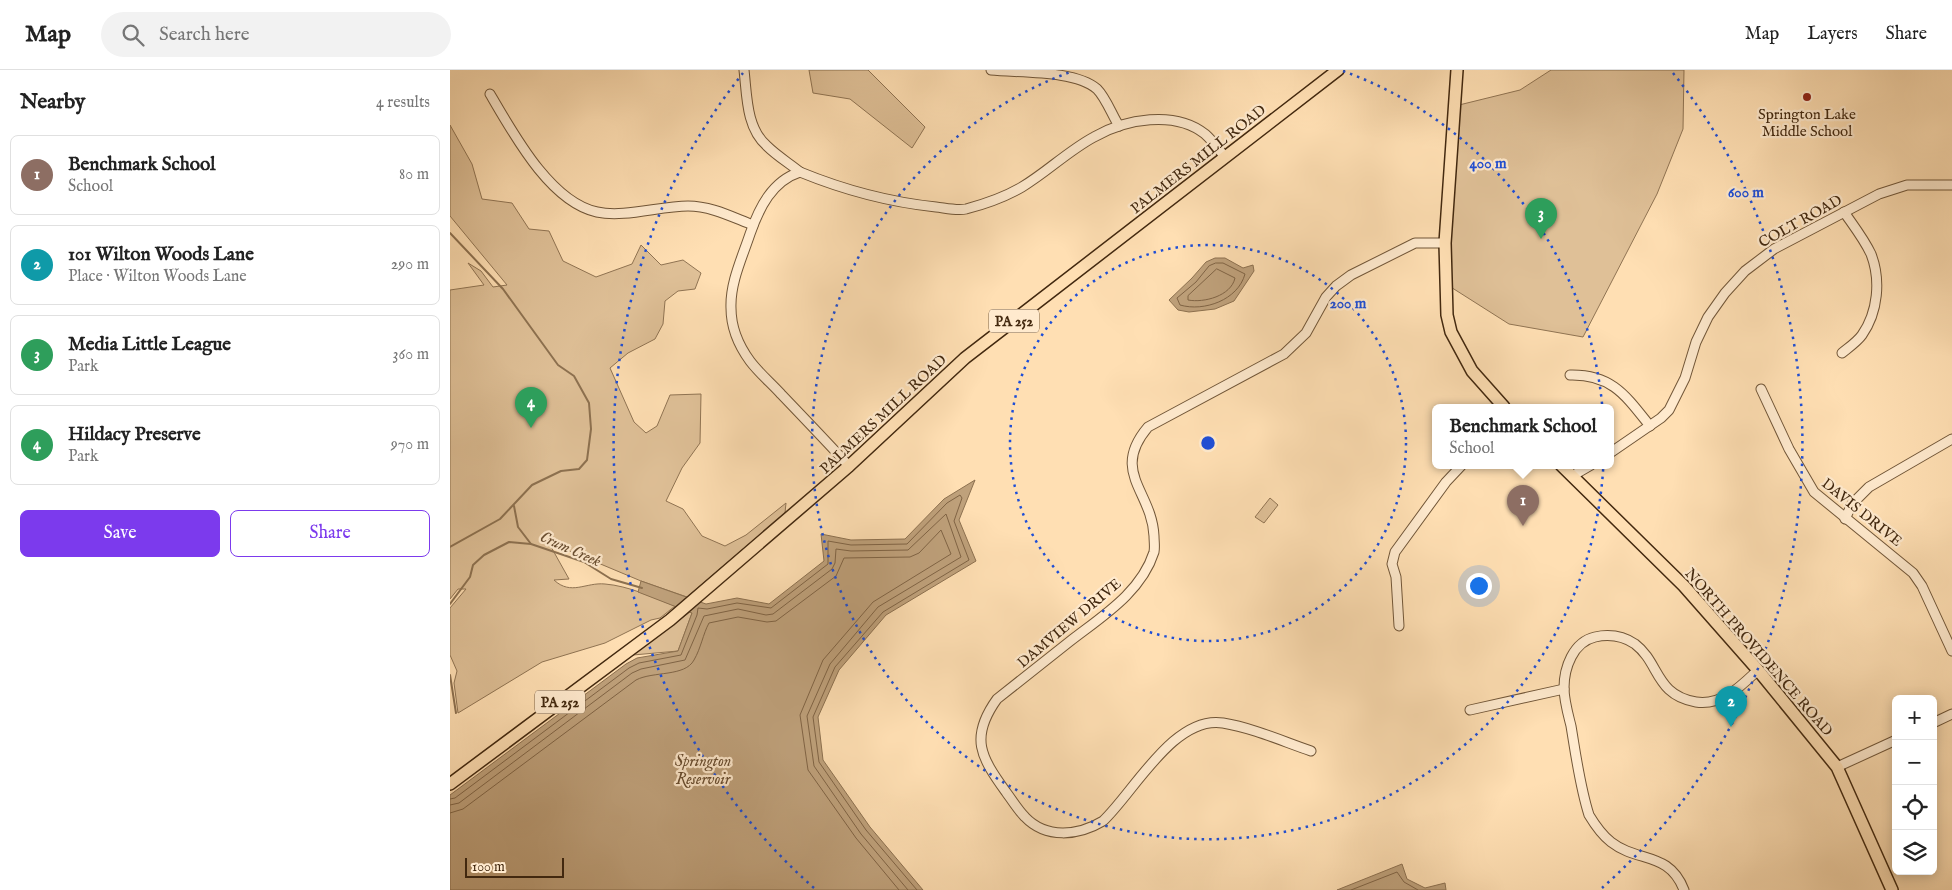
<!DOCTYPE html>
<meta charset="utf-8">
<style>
:root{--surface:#fff;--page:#f2f2f2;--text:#222;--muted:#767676;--line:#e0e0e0;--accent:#7c3aed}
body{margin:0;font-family:"IM FELL English",serif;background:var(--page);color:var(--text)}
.controls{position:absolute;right:15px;bottom:15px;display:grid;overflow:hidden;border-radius:8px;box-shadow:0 2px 12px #0003}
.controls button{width:45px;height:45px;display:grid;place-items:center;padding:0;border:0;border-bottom:1px solid var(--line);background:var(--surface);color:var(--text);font:25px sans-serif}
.scale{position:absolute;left:15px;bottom:12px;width:99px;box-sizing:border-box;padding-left:5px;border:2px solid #42280f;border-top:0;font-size:14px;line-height:18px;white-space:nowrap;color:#42280f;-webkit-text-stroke:4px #ffeace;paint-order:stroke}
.you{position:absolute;left:1028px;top:515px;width:18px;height:18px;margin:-12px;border:4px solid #fff;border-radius:50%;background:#1a73e8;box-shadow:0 0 0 8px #1a73e833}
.badge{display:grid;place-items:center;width:32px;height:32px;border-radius:50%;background:var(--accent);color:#fff;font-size:16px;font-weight:700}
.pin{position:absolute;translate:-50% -41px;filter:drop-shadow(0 1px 2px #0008)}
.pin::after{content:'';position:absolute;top:26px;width:18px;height:15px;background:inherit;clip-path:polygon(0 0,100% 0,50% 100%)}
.popup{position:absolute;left:982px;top:334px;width:182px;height:65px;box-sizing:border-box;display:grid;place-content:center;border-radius:8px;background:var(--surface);filter:drop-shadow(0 1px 4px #0005);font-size:16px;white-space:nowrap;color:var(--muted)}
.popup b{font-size:19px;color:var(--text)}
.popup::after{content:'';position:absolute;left:50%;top:100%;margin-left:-10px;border:10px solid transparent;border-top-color:var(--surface)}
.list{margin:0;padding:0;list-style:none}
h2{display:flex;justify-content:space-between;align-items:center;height:65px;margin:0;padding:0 20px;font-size:21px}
h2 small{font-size:16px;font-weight:400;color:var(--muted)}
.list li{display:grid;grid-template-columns:32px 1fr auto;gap:15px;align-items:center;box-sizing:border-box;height:80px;margin:0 10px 10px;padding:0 10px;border:1px solid var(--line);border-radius:8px}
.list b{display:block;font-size:19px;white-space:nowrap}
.list p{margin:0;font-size:16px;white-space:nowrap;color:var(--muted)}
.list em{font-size:16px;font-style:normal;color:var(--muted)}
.actions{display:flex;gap:10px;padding:15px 20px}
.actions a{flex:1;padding:11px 0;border:1px solid var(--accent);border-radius:8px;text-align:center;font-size:18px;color:var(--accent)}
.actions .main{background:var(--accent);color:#fff}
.icon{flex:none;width:28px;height:28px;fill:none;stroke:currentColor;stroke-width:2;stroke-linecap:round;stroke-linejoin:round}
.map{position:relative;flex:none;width:1502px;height:820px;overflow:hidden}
header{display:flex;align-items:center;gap:30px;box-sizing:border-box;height:70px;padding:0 25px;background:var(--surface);border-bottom:1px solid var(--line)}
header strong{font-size:24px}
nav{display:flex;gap:28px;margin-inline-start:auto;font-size:18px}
.search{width:350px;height:45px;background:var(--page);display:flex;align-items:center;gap:12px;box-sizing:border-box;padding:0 18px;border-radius:28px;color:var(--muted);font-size:19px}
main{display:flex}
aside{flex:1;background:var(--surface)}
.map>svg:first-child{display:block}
.green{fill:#dfc097;stroke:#907453}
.water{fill:#bfa17b;stroke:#8d7150}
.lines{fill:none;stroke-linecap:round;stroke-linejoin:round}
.shore{stroke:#806445;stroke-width:1}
.stream{stroke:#8d7150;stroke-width:2}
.minor-casing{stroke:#715638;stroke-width:11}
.major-casing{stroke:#42280f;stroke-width:14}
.minor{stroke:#ffeace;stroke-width:9}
.major{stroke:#ffdfb3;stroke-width:11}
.ring{fill:none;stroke:#1d4ed8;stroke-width:2.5;stroke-dasharray:2.5 5}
.poi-dot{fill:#8f2418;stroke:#ffeace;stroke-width:2}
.labels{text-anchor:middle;stroke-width:4.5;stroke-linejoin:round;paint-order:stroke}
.shield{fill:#ffeace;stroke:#7b6248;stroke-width:1}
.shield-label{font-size:14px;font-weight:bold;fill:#42280f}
.poi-label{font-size:15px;fill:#42280f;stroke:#ffeace}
.street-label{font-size:15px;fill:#42280f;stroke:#ffeace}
.water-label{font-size:16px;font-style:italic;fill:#684c2f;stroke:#ffeace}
.centre{fill:#1d4ed8;stroke:#ffeace;stroke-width:2.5}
.ring-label{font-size:15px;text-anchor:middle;font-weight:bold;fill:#1d4ed8;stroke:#ffeace;stroke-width:4.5;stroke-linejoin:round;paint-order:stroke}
</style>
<header>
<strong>Map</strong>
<div class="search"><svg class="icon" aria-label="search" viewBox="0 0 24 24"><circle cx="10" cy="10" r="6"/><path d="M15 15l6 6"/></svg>Search here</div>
<nav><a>Map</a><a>Layers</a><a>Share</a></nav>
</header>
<main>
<aside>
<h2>Nearby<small>4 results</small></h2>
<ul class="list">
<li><span class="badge" style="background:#8d6e63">1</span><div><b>Benchmark School</b><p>School</p></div><em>80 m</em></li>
<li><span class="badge" style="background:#0f9aa8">2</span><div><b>101 Wilton Woods Lane</b><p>Place · Wilton Woods Lane</p></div><em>290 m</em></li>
<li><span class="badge" style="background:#2e9e5b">3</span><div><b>Media Little League</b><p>Park</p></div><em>360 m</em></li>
<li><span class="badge" style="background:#2e9e5b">4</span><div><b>Hildacy Preserve</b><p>Park</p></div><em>970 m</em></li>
</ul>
<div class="actions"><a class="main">Save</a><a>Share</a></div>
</aside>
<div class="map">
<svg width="1502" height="820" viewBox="0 0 1502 820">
<rect width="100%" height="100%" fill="#ffdfb3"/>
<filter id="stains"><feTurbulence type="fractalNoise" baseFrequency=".004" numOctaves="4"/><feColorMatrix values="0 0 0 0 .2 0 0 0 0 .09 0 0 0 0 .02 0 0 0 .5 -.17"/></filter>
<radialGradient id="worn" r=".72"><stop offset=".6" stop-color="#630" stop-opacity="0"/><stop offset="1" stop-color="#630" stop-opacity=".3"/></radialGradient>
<g class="green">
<path d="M359 0H418L475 57 462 78 400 29 363 23Z"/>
<path d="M1101 0H1234L1233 59 1207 124 1133 267 1059 254 996 214 1009 35 1070 20Z"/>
<path d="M0 55 22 94 32 129 62 133 79 159 99 161 113 191 146 207 182 194 191 175 211 195 233 190 251 203 245 219 228 221 215 231 213 254 205 269 178 283 160 298 184 352 196 363 207 356 220 325 251 324 250 373 232 398 216 431 233 439 252 466 275 476 296 465 336 433 335 443 237 527 191 511 110 477 100 475 119 509 104 510C121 526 136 512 155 514 179 516 202 527 225 536L210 548 201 550 155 573 92 592 8 643 4 613 7 601 0 585V538L16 519H8L0 529V220L34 215 18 193 31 201 43 217 57 215 0 146Z"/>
<path d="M820 428 828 435 814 453 805 447Z"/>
<path d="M240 542 242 543 228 581 183 585Z"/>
</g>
<g class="water">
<path d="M765 188H775L793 198 803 195 804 201 784 231 765 239 739 242 728 240 719 230 742 208 756 192Z"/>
<path d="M525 410 509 450 526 491 436 545 389 600 368 647 373 690 420 757 473 820H0V725L176 594 187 588 228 581 242 543 188 522 191 511 256 534 287 528 319 534 374 491 371 464 401 470 455 469 494 429Z"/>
<path d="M952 794 957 809 975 818 995 813 996 820H887Z"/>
</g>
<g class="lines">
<g class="shore">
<path d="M766 193H773L795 204C788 230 754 242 730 235L727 228 746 212 759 196Z"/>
<path d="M767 199 785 208C781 226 754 233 738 230V226Z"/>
<path d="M0 729 5 728 179 598 189 593 231 585 247 545 248 538 257 539 287 533 321 538 378 494V471L401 475 457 474 497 433 510 425 512 428 504 451 519 490 433 542 385 597 363 647 369 692 416 760 467 820"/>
<path d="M0 735 9 733 182 603 191 599 235 590 254 546 288 539 316 545 323 544 382 499 385 493 386 479 401 481 458 480 496 444 511 487 428 537 380 594 357 646 364 696 411 764 458 820"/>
<path d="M0 743 13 739 186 610C203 601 235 607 244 590 251 578 253 564 259 553L288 547 317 552 326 551 386 506 394 488 460 487 469 483 491 460 501 484 423 532 373 590 350 645 358 700 406 768 449 820"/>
<path d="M901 820 947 802 954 812 968 820"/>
</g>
<g class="stream">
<path d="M0 163 53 219 108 295 124 306 139 333 141 359 137 390 129 399 111 401 82 415 50 449 0 477"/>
<path d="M64 436 68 457 81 474 134 492 161 509 192 518"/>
<path d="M0 534 20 507 23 495 34 485 59 472 81 474"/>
<path d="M0 605 6 643"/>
</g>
<defs>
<g id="minor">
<path d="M294 0C297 25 296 58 317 76 327 86 339 93 350 102 322 111 309 138 300 164 292 188 280 213 281 238 281 257 289 276 300 291 309 303 321 313 331 324 354 348 377 372 399 396"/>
<path d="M541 0C570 3 625 0 647 19 656 28 662 45 669 56"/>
<path d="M40 24C63 63 100 132 147 142 174 148 210 136 238 136 261 136 282 147 303 155"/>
<path d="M350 102C394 120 438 132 486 137 495 138 507 141 516 139 535 134 555 127 572 117 597 102 618 81 644 67 675 49 725 40 755 64 763 71 769 80 775 87"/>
<path d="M1392 283C1398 278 1407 272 1412 265 1428 242 1431 210 1421 184 1414 169 1403 155 1394 142"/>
<path d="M1120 305C1162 304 1176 326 1200 356"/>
<path d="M1311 319 1339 379 1364 422 1463 503 1472 516 1502 581"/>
<path d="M1160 383 1211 348 1219 340 1235 308 1246 272 1258 247 1275 223 1295 201 1324 179 1429 124 1457 115H1502"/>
<path d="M1122 406 1141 395"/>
<path d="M1395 449 1402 434 1419 417 1502 369"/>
<path d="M949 556 946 507 942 494 945 482 996 412 1012 395"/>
<path d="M1020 640 1114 619"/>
<path d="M1483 653 1502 644"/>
<path d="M861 681C832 671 803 658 773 653 724 645 684 722 653 751 628 766 596 769 575 747 568 740 562 730 556 722 531 687 519 668 547 629 571 610 595 591 619 572 651 547 691 523 704 482 705 477 704 471 704 466 702 421 660 402 698 357L834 284 856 263 876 227 886 216 901 205 965 173H995"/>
<path d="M1387 697 1446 670"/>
<path d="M1234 820C1219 781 1188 793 1161 772 1152 765 1145 755 1139 745 1130 717 1126 686 1121 656 1118 644 1114 630 1114 618 1114 598 1123 572 1145 567 1159 564 1173 566 1185 574 1210 593 1205 625 1246 632 1272 636 1291 616 1308 600"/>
</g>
<g id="major">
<path d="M1007 0 995 173 997 245 1001 262 1022 301 1054 337"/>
<path d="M1111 395 1234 516 1308 600 1387 697 1442 820"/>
<path d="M0 714 220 550 399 396 515 288 888 0"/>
</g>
</defs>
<use href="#minor" class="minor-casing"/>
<use href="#major" class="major-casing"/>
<use href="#minor" class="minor"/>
<use href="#major" class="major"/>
</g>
<g class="ring">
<circle cx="758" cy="373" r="198"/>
<path d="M893 1A396 396 0 1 1 623 1"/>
<path d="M364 818A594 594 0 0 1 293 3M1223 3A594 594 0 0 1 1152 818"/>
</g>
<circle class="poi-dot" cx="1357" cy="27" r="5"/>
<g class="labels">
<g class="shield">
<rect x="539" y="239.5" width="50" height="23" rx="4"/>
<rect x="85" y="620.5" width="50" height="23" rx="4"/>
</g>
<g class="shield-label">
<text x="564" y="256">PA 252</text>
<text x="110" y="637">PA 252</text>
</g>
<g class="poi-label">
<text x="1357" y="49">Springton Lake<tspan x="1357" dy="17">Middle School</tspan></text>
</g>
<g class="street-label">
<text transform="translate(748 89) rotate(-38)" y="5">PALMERS MILL ROAD</text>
<text transform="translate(1350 151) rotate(-29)" y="5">COLT ROAD</text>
<text transform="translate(433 344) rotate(-43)" y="5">PALMERS MILL ROAD</text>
<text transform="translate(1412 442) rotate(39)" y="5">DAVIS DRIVE</text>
<text transform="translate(619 553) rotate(-40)" y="5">DAMVIEW DRIVE</text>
<text transform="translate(1309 582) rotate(49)" y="5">NORTH PROVIDENCE ROAD</text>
</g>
<g class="water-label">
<text transform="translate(121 478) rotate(24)" y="6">Crum Creek</text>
<text x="253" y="696">Springton<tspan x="253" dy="18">Reservoir</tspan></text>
</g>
</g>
<circle cx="758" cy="373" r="8" class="centre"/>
<g class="ring-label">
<text x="1038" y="98">400 m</text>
<text x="1296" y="127">600 m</text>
<text x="898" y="238">200 m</text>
</g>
<rect width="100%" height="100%" filter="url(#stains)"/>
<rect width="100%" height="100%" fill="url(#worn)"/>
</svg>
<div class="controls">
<button>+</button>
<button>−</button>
<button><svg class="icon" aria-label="locate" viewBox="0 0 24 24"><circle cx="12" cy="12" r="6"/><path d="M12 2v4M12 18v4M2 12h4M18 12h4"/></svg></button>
<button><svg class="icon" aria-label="layers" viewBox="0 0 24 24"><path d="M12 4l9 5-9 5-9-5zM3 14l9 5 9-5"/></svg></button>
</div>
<div class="scale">100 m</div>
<div class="you"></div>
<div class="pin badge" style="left:1073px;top:456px;background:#8d6e63">1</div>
<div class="popup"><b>Benchmark School</b>School</div>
<div class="pin badge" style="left:1281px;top:657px;background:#0f9aa8">2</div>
<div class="pin badge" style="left:1091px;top:169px;background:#2e9e5b">3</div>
<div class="pin badge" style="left:81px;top:358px;background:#2e9e5b">4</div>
</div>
</main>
